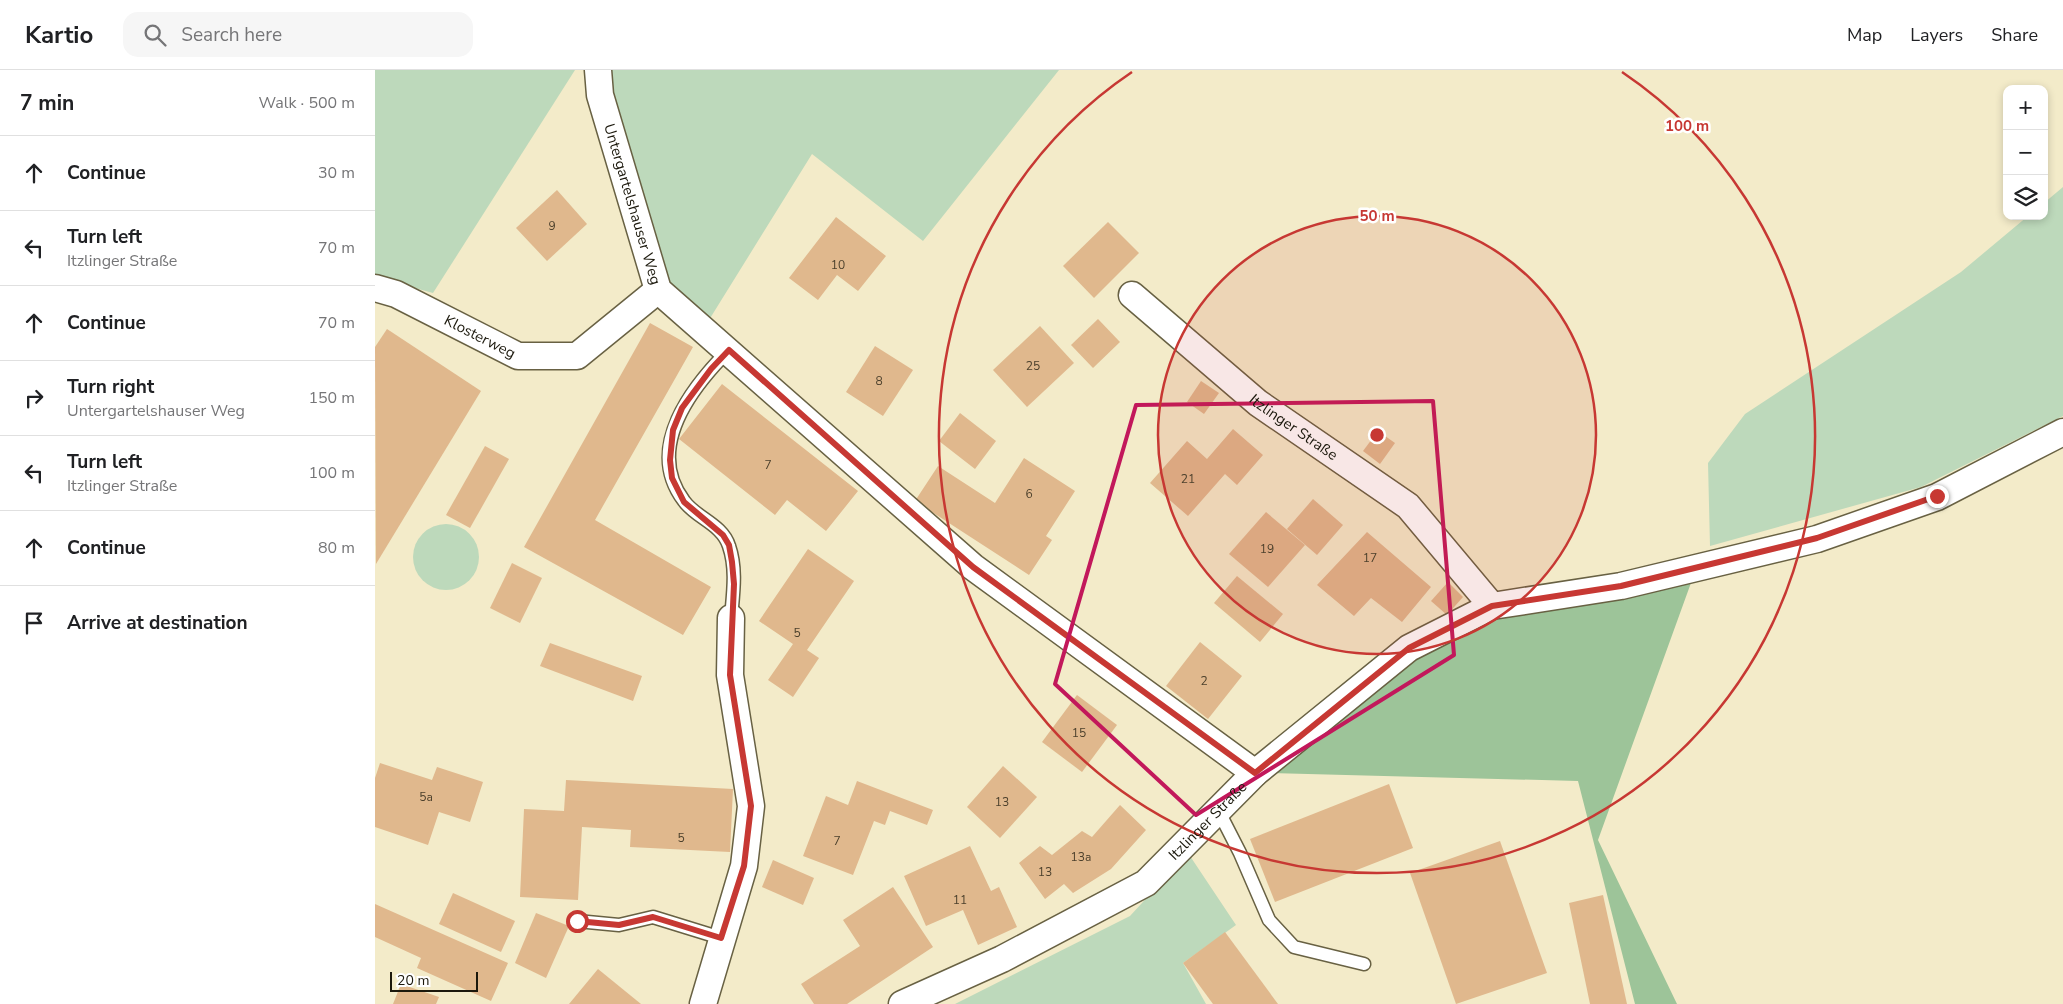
<!DOCTYPE html>
<meta charset="utf-8">
<style>
:root{--surface:#fff;--page:#f6f6f6;--text:#202124;--muted:#757577;--line:#e0e0e0}
body{margin:0;font-family:"Nunito Sans",sans-serif;background:var(--page);color:var(--text)}
.controls{position:absolute;right:15px;top:15px;display:grid;overflow:hidden;border-radius:10px;box-shadow:0 2px 8px #0003}
.controls button{width:45px;height:45px;display:grid;place-items:center;padding:0;border:0;border-bottom:1px solid var(--line);background:var(--surface);color:var(--text);font:25px sans-serif}
.scale{position:absolute;left:15px;bottom:12px;width:88px;box-sizing:border-box;padding-left:5px;border:2px solid #1b180c;border-top:0;font-size:14px;line-height:18px;white-space:nowrap;color:#1b180c;-webkit-text-stroke:4px #fff;paint-order:stroke}
.stop{position:absolute;width:15px;height:15px;margin:-11px;border:4px solid #c73833;border-radius:50%;background:#fff}
.stop.end{background:#c73833;border-color:#fff;box-shadow:0 1px 5px #0008}
.list{margin:0;padding:0;list-style:none}
h2{display:flex;justify-content:space-between;align-items:center;height:65px;margin:0;padding:0 20px;font-size:21px}
h2 small{font-size:16px;font-weight:400;color:var(--muted)}
.list li{display:grid;grid-template-columns:32px 1fr auto;gap:15px;align-items:center;box-sizing:border-box;height:75px;padding:0 20px;border-top:1px solid var(--line)}
.list b{display:block;font-size:19px;white-space:nowrap}
.list p{margin:0;font-size:16px;white-space:nowrap;color:var(--muted)}
.list em{font-size:16px;font-style:normal;color:var(--muted)}
.icon{flex:none;width:28px;height:28px;fill:none;stroke:currentColor;stroke-width:2;stroke-linecap:round;stroke-linejoin:round}
.map{position:relative;flex:none;width:1688px;height:934px;overflow:hidden}
header{display:flex;align-items:center;gap:30px;box-sizing:border-box;height:70px;padding:0 25px;background:var(--surface);border-bottom:1px solid var(--line)}
header strong{font-size:24px}
nav{display:flex;gap:28px;margin-inline-start:auto;font-size:18px}
.search{width:350px;height:45px;background:var(--page);display:flex;align-items:center;gap:12px;box-sizing:border-box;padding:0 18px;border-radius:15px;color:var(--muted);font-size:19px}
main{display:flex}
aside{flex:1;background:var(--surface)}
.map>svg:first-child{display:block}
.green{fill:#bdd9bb}
.forest{fill:#9dc499}
.building{fill:#e0b88d}
.lines{fill:none;stroke-linecap:round;stroke-linejoin:round}
.lane-casing{stroke:#686143;stroke-width:15}
.street-casing{stroke:#686143;stroke-width:29}
.lane{stroke:#fff;stroke-width:12}
.street{stroke:#fff;stroke-width:26}
.route{stroke:#c73833;stroke-width:6}
.marked{fill:none;stroke:#c2185b;stroke-width:4;stroke-linejoin:round}
.ring{fill:none;stroke:#c73833;stroke-width:2.5}
.labels{text-anchor:middle;stroke-width:5;stroke-linejoin:round;paint-order:stroke}
.number-label{font-size:12px;fill:#4c402c}
.street-label{font-size:15px;fill:#1b180c;stroke:#fff}
.centre{fill:#c73833;stroke:#fff;stroke-width:2.5}
.ring-label{font-size:15px;text-anchor:middle;font-weight:bold;fill:#c73833;stroke:#fff;stroke-width:5;stroke-linejoin:round;paint-order:stroke}
</style>
<header>
<strong>Kartio</strong>
<div class="search"><svg class="icon" aria-label="search" viewBox="0 0 24 24"><circle cx="10" cy="10" r="6"/><path d="M15 15l6 6"/></svg>Search here</div>
<nav><a>Map</a><a>Layers</a><a>Share</a></nav>
</header>
<main>
<aside>
<h2>7 min<small>Walk · 500 m</small></h2>
<ul class="list">
<li><svg class="icon" aria-label="ahead" viewBox="0 0 24 24"><path d="M12 20V5M6 11l6-6 6 6"/></svg><div><b>Continue</b></div><em>30 m</em></li>
<li><svg class="icon" aria-label="left" viewBox="0 0 24 24"><path d="M17 20v-9H6M10 6l-5 5 5 5"/></svg><div><b>Turn left</b><p>Itzlinger Straße</p></div><em>70 m</em></li>
<li><svg class="icon" aria-label="ahead" viewBox="0 0 24 24"><path d="M12 20V5M6 11l6-6 6 6"/></svg><div><b>Continue</b></div><em>70 m</em></li>
<li><svg class="icon" aria-label="right" viewBox="0 0 24 24"><path d="M7 20v-9h11M14 6l5 5-5 5"/></svg><div><b>Turn right</b><p>Untergartelshauser Weg</p></div><em>150 m</em></li>
<li><svg class="icon" aria-label="left" viewBox="0 0 24 24"><path d="M17 20v-9H6M10 6l-5 5 5 5"/></svg><div><b>Turn left</b><p>Itzlinger Straße</p></div><em>100 m</em></li>
<li><svg class="icon" aria-label="ahead" viewBox="0 0 24 24"><path d="M12 20V5M6 11l6-6 6 6"/></svg><div><b>Continue</b></div><em>80 m</em></li>
<li><svg class="icon" aria-label="arrive" viewBox="0 0 24 24"><path d="M6 21V4h12l-3 4 3 4H6"/></svg><div><b>Arrive at destination</b></div></li>
</ul>
</aside>
<div class="map">
<svg width="1688" height="934" viewBox="0 0 1688 934">
<rect width="100%" height="100%" fill="#f3ebc9"/>
<g class="green">
<path d="M0 0H200L58 223 0 207Z"/>
<path d="M223 0H684L548 171 437 84 329 258 283 220Z"/>
<path d="M1688 117V346L1546 417 1335 476 1333 393 1370 344 1586 202 1653 146H1669V133Z"/>
<circle cx="71" cy="487" r="33"/>
<path d="M813 783 861 855 808 893 831 934H580L755 846Z"/>
</g>
<path class="forest" d="M1321 499 1223 770 1302 934H1260L1203 711 894 703 884 688 1063 548Z"/>
<g class="building">
<path d="M182 120 212 154 172 191 141 158Z"/>
<path d="M461 147 511 186 483 221 462 205 443 230 414 208Z"/>
<path d="M733 152 764 183 719 228 688 196Z"/>
<path d="M723 249 745 272 718 298 696 275Z"/>
<path d="M275 253 318 277 220 450 336 517 308 565 149 477Z"/>
<path d="M665 256 699 293 652 337 618 300Z"/>
<path d="M12 259 106 321 1 494 0 277Z"/>
<path d="M500 276 538 300 508 346 471 322Z"/>
<path d="M826 311 844 323 829 344 812 332Z"/>
<path d="M347 314 483 421 451 461 412 430 400 445 304 369Z"/>
<path d="M585 343 621 371 600 399 564 371Z"/>
<path d="M858 359 888 385 862 415 850 404 813 446 775 413 812 371 832 389Z"/>
<path d="M1003 361 1020 373 1005 394 988 381Z"/>
<path d="M110 376 134 389 95 458 71 445Z"/>
<path d="M649 388 700 421 671 466 677 470 654 505 540 431 563 396 620 433Z"/>
<path d="M938 429 968 455 942 485 912 459Z"/>
<path d="M891 442 930 475 893 517 854 484Z"/>
<path d="M992 462 1056 517 1027 552 996 528 979 546 942 515Z"/>
<path d="M433 479 479 511 432 580 444 588 418 627 393 610 418 574 384 551Z"/>
<path d="M137 493 167 508 145 553 115 538Z"/>
<path d="M862 506 908 544 885 572 839 533Z"/>
<path d="M1073 512 1088 527 1072 545 1056 531Z"/>
<path d="M825 572 867 606 833 649 791 616Z"/>
<path d="M175 573 267 606 258 631 165 596Z"/>
<path d="M702 625 742 655 707 702 667 672Z"/>
<path d="M5 693 57 710 62 697 108 712 95 752 64 742 53 775 0 757V708Z"/>
<path d="M628 696 662 727 625 768 592 737Z"/>
<path d="M191 710 358 719 355 782 255 777 256 760 207 757 203 830 145 827 149 739 189 741Z"/>
<path d="M482 711 558 740 552 755 515 741 510 755 499 751 478 805 428 786 451 726 473 735Z"/>
<path d="M1014 714 1038 778 900 832 875 769Z"/>
<path d="M745 735 771 760 736 799 698 823 689 814 670 829 644 793 665 776 677 785 707 761 717 767Z"/>
<path d="M1125 771 1172 903 1081 934 1035 803Z"/>
<path d="M595 776 616 821 624 817 642 857 603 875 588 840 551 856 529 806Z"/>
<path d="M398 790 439 808 428 835 387 817Z"/>
<path d="M518 817 558 877 472 934H439L426 914 485 876 468 850Z"/>
<path d="M78 823 140 851 126 882 64 854Z"/>
<path d="M1228 825 1252 934H1215L1194 833Z"/>
<path d="M0 834 133 893 116 931 42 898 46 888 0 867Z"/>
<path d="M161 843 194 856 171 908 140 893Z"/>
<path d="M850 862 903 934H838L808 893Z"/>
<path d="M223 899 266 934H194Z"/>
<path d="M26 914 64 927 61 934H18Z"/>
</g>
<g class="lines">
<defs>
<g id="lane">
<path d="M354 280C317 317 269 378 309 431 321 448 347 454 354 476 362 499 358 524 356 548"/>
<path d="M843 740 865 783 894 850 919 877 989 894"/>
<path d="M202 851 244 855 278 847 346 868"/>
</g>
<g id="street">
<path id="s1" d="M223 0 225 25 283 220 598 497 880 703"/>
<path id="s2" d="M0 218 21 224 143 286H202L283 220"/>
<path id="s3" d="M757 225 883 333 1033 436 1117 536"/>
<path d="M328 934 369 796 376 736 355 605 356 548"/>
<path id="s4" d="M527 934 627 889 771 813 880 703 1034 578 1117 536 1246 516 1442 469 1562 427 1688 362"/>
</g>
</defs>
<use href="#lane" class="lane-casing"/>
<use href="#street" class="street-casing"/>
<use href="#lane" class="lane"/>
<use href="#street" class="street"/>
</g>
<g class="lines">
<path class="route" d="M202 851 244 855 278 847 346 868 369 796 376 736 355 605 359 514 357 492 354 475 348 465 309 432 297 408 295 390 298 360 307 338 336 299 354 280 598 497 880 703 1034 578 1117 536 1246 516 1442 468 1562 426"/>
</g>
<path class="marked" d="M1058 331 1079 585 821 745 680 614 761 335Z"/>
<circle cx="1002" cy="365" r="219" fill="#c73833" fill-opacity=".12"/>
<g class="ring">
<circle cx="1002" cy="365" r="219"/>
<path d="M1247 2A438 438 0 1 1 757 2"/>
</g>
<g class="labels">
<g class="number-label">
<text x="177" y="160">9</text>
<text x="463" y="199">10</text>
<text x="658" y="300">25</text>
<text x="504" y="315">8</text>
<text x="393" y="399">7</text>
<text x="813" y="413">21</text>
<text x="654" y="428">6</text>
<text x="892" y="483">19</text>
<text x="995" y="492">17</text>
<text x="422" y="567">5</text>
<text x="829" y="615">2</text>
<text x="704" y="667">15</text>
<text x="51" y="731">5a</text>
<text x="627" y="736">13</text>
<text x="306" y="772">5</text>
<text x="462" y="775">7</text>
<text x="706" y="791">13a</text>
<text x="670" y="806">13</text>
<text x="585" y="834">11</text>
</g>
<g class="street-label">
<text dy="5" stroke="none"><textPath href="#s1" startOffset="139">Untergartelshauser Weg</textPath></text>
<text dy="5" stroke="none"><textPath href="#s2" startOffset="116">Klosterweg</textPath></text>
<text dy="5" stroke="none"><textPath href="#s3" startOffset="209">Itzlinger Straße</textPath></text>
<text dy="5" stroke="none"><textPath href="#s4" startOffset="360">Itzlinger Straße</textPath></text>
</g>
</g>
<circle cx="1002" cy="365" r="8" class="centre"/>
<g class="ring-label">
<text x="1312" y="61">100 m</text>
<text x="1002" y="151">50 m</text>
</g>
</svg>
<div class="controls">
<button>+</button>
<button>−</button>
<button><svg class="icon" aria-label="layers" viewBox="0 0 24 24"><path d="M12 4l9 5-9 5-9-5zM3 14l9 5 9-5"/></svg></button>
</div>
<div class="scale">20 m</div>
<div class="stop" style="left:202px;top:851px"></div>
<div class="stop end" style="left:1562px;top:426px"></div>
</div>
</main>
